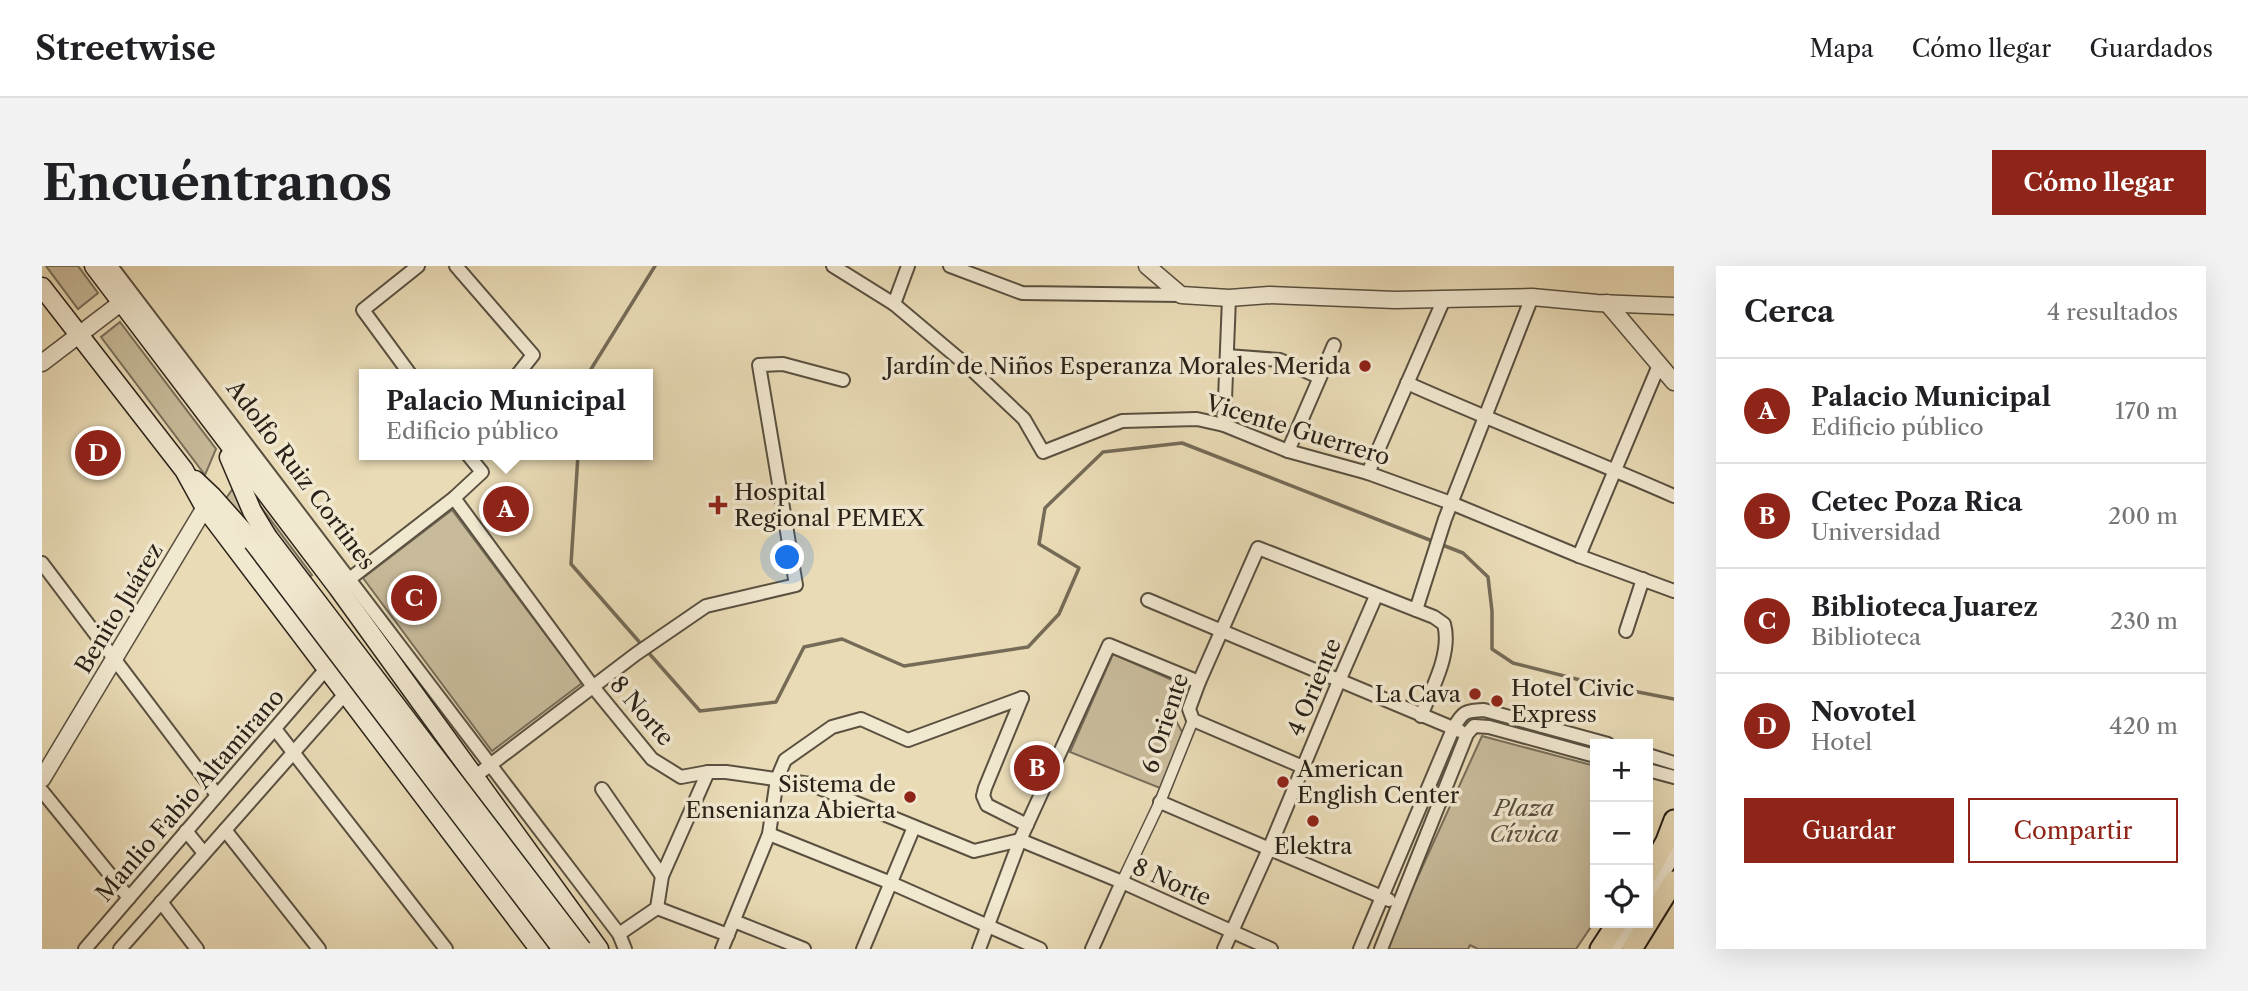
<!DOCTYPE html>
<html lang="es">
<meta charset="utf-8">
<style>
:root{--surface:#fff;--page:#f2f2f2;--text:#202124;--muted:#757577;--line:#e0e0e0;--accent:#8f2418}
body{margin:0;font-family:"Libre Caslon Text",serif;background:var(--page);color:var(--text)}
.controls{position:absolute;right:21px;bottom:21px;display:grid;overflow:hidden;border-radius:0px;box-shadow:0 7px 28px #0002}
.controls button{width:63px;height:63px;display:grid;place-items:center;padding:0;border:0;border-bottom:2px solid var(--line);background:var(--surface);color:var(--text);font:35px sans-serif}
.you{position:absolute;left:746px;top:292px;width:24px;height:24px;margin:-18px;border:5px solid #fff;border-radius:50%;background:#1a73e8;box-shadow:0 0 0 10px #1a73e833}
.badge{display:grid;place-items:center;width:46px;height:46px;border-radius:50%;background:var(--accent);color:#fff;font-size:23px;font-weight:700}
.pin{position:absolute;translate:-50% -50%;border:4px solid #fff;box-shadow:0 2px 7px #0006}
.popup{position:absolute;left:317px;top:103px;width:294px;height:91px;box-sizing:border-box;display:grid;place-content:center;border-radius:0px;background:var(--surface);filter:drop-shadow(0 2px 5px #0005);font-size:23px;white-space:nowrap;color:var(--muted)}
.popup b{font-size:26px;color:var(--text)}
.popup::after{content:'';position:absolute;left:50%;top:100%;margin-left:-14px;border:14px solid transparent;border-top-color:var(--surface)}
.list{margin:0;padding:0;list-style:none}
h2{display:flex;justify-content:space-between;align-items:center;height:91px;margin:0;padding:0 28px;font-size:30px}
h2 small{font-size:23px;font-weight:400;color:var(--muted)}
.list li{display:grid;grid-template-columns:46px 1fr auto;gap:21px;align-items:center;box-sizing:border-box;height:105px;padding:0 28px;border-top:2px solid var(--line)}
.list b{display:block;font-size:26px;white-space:nowrap}
.list p{margin:0;font-size:23px;white-space:nowrap;color:var(--muted)}
.list em{font-size:23px;font-style:normal;color:var(--muted)}
.actions{display:flex;gap:14px;padding:21px 28px}
.actions a{flex:1;padding:16px 0;border:2px solid var(--accent);border-radius:0px;text-align:center;font-size:24px;color:var(--accent)}
.actions .main{background:var(--accent);color:#fff}
.icon{flex:none;width:38px;height:38px;fill:none;stroke:currentColor;stroke-width:2;stroke-linecap:round;stroke-linejoin:round}
.map{position:relative;flex:none;width:1632px;height:683px;overflow:hidden;border-radius:0px}
header{display:flex;align-items:center;gap:42px;box-sizing:border-box;height:98px;padding:0 35px;background:var(--surface);border-bottom:2px solid var(--line)}
header strong{font-size:33px}
nav{display:flex;gap:38px;margin-inline-start:auto;font-size:24px}
.intro{display:flex;align-items:center;justify-content:space-between;box-sizing:border-box;height:168px;padding:0 42px}
h1{margin:0;font-size:49px}
.button{padding:18px 32px;border-radius:0px;background:var(--accent);color:#fff;font-size:24px;font-weight:700}
main{display:flex;gap:42px;padding:0 42px}
aside{flex:1;background:var(--surface);border-radius:0px;box-shadow:0 7px 28px #0002}
.map>svg:first-child{display:block}
.green{fill:#c8bb9b;stroke:#786e5a;stroke-width:2}
.lines{fill:none;stroke-linecap:round;stroke-linejoin:round}
.stream{stroke:#756b56;stroke-width:3.5}
.pedestrian-casing{stroke:#595040;stroke-width:13}
.minor-casing{stroke:#595040;stroke-width:16}
.tertiary-casing{stroke:#595040;stroke-width:19}
.secondary-casing{stroke:#292118;stroke-width:21}
.primary-casing{stroke:#292118;stroke-width:23}
.pedestrian{stroke:#f1e8d0;stroke-width:10}
.minor{stroke:#f1e8d0;stroke-width:12}
.tertiary{stroke:#f1e8d0;stroke-width:16}
.secondary{stroke:#f1e8d0;stroke-width:18}
.primary{stroke:#e9dbb6;stroke-width:19}
.secondary-bridge-casing{stroke:#292118;stroke-width:21;stroke-linecap:butt}
.secondary-bridge{stroke:#f1e8d0;stroke-width:18}
.poi-dot{fill:#8f2418;stroke:#f1e8d0;stroke-width:2.5}
.labels{text-anchor:middle;stroke-width:7;stroke-linejoin:round;paint-order:stroke}
.poi-label{font-size:23px;fill:#292118;stroke:#f1e8d0;text-anchor:end}
.street-label{font-size:23px;fill:#292118;stroke:#f1e8d0}
.park-label{font-size:23px;font-style:italic;fill:#594f3f;stroke:#f1e8d0}
</style>
<header>
<strong>Streetwise</strong>
<nav><a>Mapa</a><a>Cómo llegar</a><a>Guardados</a></nav>
</header>
<div class="intro"><h1>Encuéntranos</h1><a class="button">Cómo llegar</a></div>
<main>
<div class="map">
<svg width="1632" height="683" viewBox="0 0 1632 683">
<rect width="100%" height="100%" fill="#e9dbb6"/>
<filter id="stains"><feTurbulence type="fractalNoise" baseFrequency=".00286" numOctaves="4"/><feColorMatrix values="0 0 0 0 .2 0 0 0 0 .09 0 0 0 0 .02 0 0 0 .5 -.17"/></filter>
<radialGradient id="worn" r=".72"><stop offset=".6" stop-color="#630" stop-opacity="0"/><stop offset="1" stop-color="#630" stop-opacity=".3"/></radialGradient>
<g class="green">
<path d="M4 0H36L56 27 36 43Z"/>
<path d="M78 56 174 183 163 209 59 71Z"/>
<path d="M198 213 270 309 250 326 182 235Z"/>
<path d="M410 244 540 417 450 485 321 312Z"/>
<path d="M1071 388 1144 420 1133 453 1144 473 1118 522 1028 486Z"/>
<path d="M1440 470 1553 500V655L1534 683H1436L1428 679 1426 683H1343Z"/>
</g>
<g class="lines">
<g class="stream">
<path d="M546 108 613 0"/>
<path d="M536 189 529 298 600 379"/>
<path d="M605 385 658 445 734 436 762 381 800 373 862 400 986 381 1017 348 1037 302 997 278 1003 242 1061 186 1140 177 1421 287 1446 311 1450 345V383L1471 397 1550 417 1632 433"/>
</g>
<defs>
<path id="pedestrian" d="M1080 616 1118 536 1151 454"/>
<g id="minor">
<path d="M69 0 577 668 583 683"/>
<path d="M414 0 491 89 476 108"/>
<path d="M791 0 852 38 928 102 982 153 1001 186 1080 155 1155 153 1182 159 1246 185 1326 207 1409 237 1537 290 1632 325"/>
<path d="M908 0 980 27 1139 29"/>
<path d="M852 38 866 0"/>
<path d="M1185 90 1238 94 1277 111"/>
<path d="M368 108 321 44 376 0"/>
<path d="M1365 117C1454 157 1544 191 1632 230"/>
<path d="M1182 159 1187 32"/>
<path d="M1246 185 1292 79"/>
<path d="M1326 207 1402 33"/>
<path d="M412 232 552 422 610 493 639 511 666 506H684L768 518 932 585 978 574 1080 616 1229 683"/>
<path d="M1537 290 1617 99"/>
<path d="M0 297 175 529"/>
<path d="M301 318 412 232 440 206 426 189"/>
<path d="M1106 334 1418 465"/>
<path d="M1374 344 1403 253 1490 31"/>
<path d="M1584 365 1601 313"/>
<path d="M980 432 943 522 941 530 945 539 985 559"/>
<path d="M233 463 404 683"/>
<path d="M1606 489 1632 497"/>
<path d="M1261 501 1151 454 1147 443 1157 416 1216 282 1392 351 1402 358C1410 387 1390 422 1379 450"/>
<path d="M1606 504 1632 511"/>
<path d="M427 515 594 388 664 340 754 319 717 99 741 98 801 114"/>
<path d="M560 523 620 610"/>
<path d="M0 525 87 632"/>
<path d="M1118 536 1347 634"/>
<path d="M183 564 277 683"/>
<path d="M144 565 162 587"/>
<path d="M727 568 849 617 998 683"/>
<path d="M119 636 155 683"/>
<path d="M615 642 686 669"/>
<path d="M692 655 762 683"/>
<path d="M577 668 615 642 620 610 666 506"/>
<path d="M43 683 284 403"/>
<path d="M78 683 303 428"/>
<path d="M680 683 727 568 735 513 743 494 790 461 819 453 866 474 980 432"/>
<path d="M821 683 872 561"/>
<path d="M937 683 978 574 1067 379 1157 416"/>
<path d="M1050 683 1080 616"/>
<path d="M1182 683 1227 583 1297 415 1334 330"/>
<path d="M1318 683 1411 463C1421 445 1423 445 1442 444L1566 478"/>
<path d="M1339 683 1425 468 1432 460 1447 461 1553 490"/>
</g>
<g id="tertiary">
<path d="M1105 0 1139 29 1187 32 1227 29 1353 34 1490 31 1555 37 1632 40"/>
<path d="M1565 37 1632 116"/>
<path d="M0 97 80 36"/>
<path d="M0 513 168 233"/>
</g>
<g id="secondary">
<path d="M52 0 296 322 557 683"/>
<path d="M0 21 142 204 163 242 497 683"/>
<path d="M187 191 210 245 225 270"/>
<path d="M153 214 170 230 211 276"/>
<path d="M1606 629 1632 583"/>
<path d="M1569 683 1587 657"/>
</g>
<g id="primary">
<path d="M1606 608 1624 575 1632 554"/>
<path d="M1558 683 1575 657"/>
<path d="M1590 683 1632 615"/>
</g>
</defs>
<use href="#pedestrian" class="pedestrian-casing"/>
<use href="#minor" class="minor-casing"/>
<use href="#tertiary" class="tertiary-casing"/>
<use href="#secondary" class="secondary-casing"/>
<use href="#primary" class="primary-casing"/>
<use href="#pedestrian" class="pedestrian"/>
<use href="#minor" class="minor"/>
<use href="#tertiary" class="tertiary"/>
<use href="#secondary" class="secondary"/>
<use href="#primary" class="primary"/>
<defs>
<g id="secondary-bridge">
<path d="M225 270 540 683"/>
<path d="M211 276 520 683"/>
</g>
</defs>
<use href="#secondary-bridge" class="secondary-bridge-casing"/>
<use href="#secondary-bridge" class="secondary-bridge"/>
</g>
<g class="poi-dot">
<circle cx="1323" cy="100" r="7"/>
<path d="M672.5 228.5h7v7h7v7h-7v7h-7v-7h-7v-7h7z"/>
<circle cx="1433" cy="428" r="7"/>
<circle cx="1455" cy="435" r="7"/>
<circle cx="1241" cy="516" r="7"/>
<circle cx="868" cy="531" r="7"/>
<circle cx="1271" cy="555" r="7"/>
</g>
<g class="labels">
<g class="poi-label">
<text x="1309" y="108">Jardín de Niños Esperanza Morales Merida</text>
<text x="692" y="234" text-anchor="start">Hospital<tspan x="692" dy="26">Regional PEMEX</tspan></text>
<text x="1469" y="430" text-anchor="start">Hotel Civic<tspan x="1469" dy="26">Express</tspan></text>
<text x="1419" y="436">La Cava</text>
<text x="1255" y="511" text-anchor="start">American<tspan x="1255" dy="26">English Center</tspan></text>
<text x="854" y="526">Sistema de<tspan x="854" dy="26">Ensenianza Abierta</tspan></text>
<text x="1271" y="588" text-anchor="middle">Elektra</text>
</g>
<g class="street-label">
<text transform="translate(1256 164) rotate(17)" y="8">Vicente Guerrero</text>
<text transform="translate(259 209) rotate(53)" y="8">Adolfo Ruiz Cortines</text>
<text transform="translate(77 342) rotate(-59)" y="8">Benito Juárez</text>
<text transform="translate(1272 421) rotate(-67)" y="8">4 Oriente</text>
<text transform="translate(600 445) rotate(49)" y="8">8 Norte</text>
<text transform="translate(1123 457) rotate(-72)" y="8">6 Oriente</text>
<text transform="translate(148 529) rotate(-49)" y="8">Manlio Fabio Altamirano</text>
<text transform="translate(1130 616) rotate(24)" y="8">8 Norte</text>
</g>
<g class="park-label">
<text x="1482" y="550">Plaza<tspan x="1482" dy="26">Cívica</tspan></text>
</g>
</g>
<rect width="100%" height="100%" filter="url(#stains)"/>
<rect width="100%" height="100%" fill="url(#worn)"/>
</svg>
<div class="controls">
<button>+</button>
<button>−</button>
<button><svg class="icon" aria-label="locate" viewBox="0 0 24 24"><circle cx="12" cy="12" r="6"/><path d="M12 2v4M12 18v4M2 12h4M18 12h4"/></svg></button>
</div>
<div class="you"></div>
<div class="pin badge" style="left:464px;top:243px">A</div>
<div class="popup"><b>Palacio Municipal</b>Edificio público</div>
<div class="pin badge" style="left:995px;top:502px">B</div>
<div class="pin badge" style="left:372px;top:332px">C</div>
<div class="pin badge" style="left:56px;top:187px">D</div>
</div>
<aside>
<h2>Cerca<small>4 resultados</small></h2>
<ul class="list">
<li><span class="badge">A</span><div><b>Palacio Municipal</b><p>Edificio público</p></div><em>170 m</em></li>
<li><span class="badge">B</span><div><b>Cetec Poza Rica</b><p>Universidad</p></div><em>200 m</em></li>
<li><span class="badge">C</span><div><b>Biblioteca Juarez</b><p>Biblioteca</p></div><em>230 m</em></li>
<li><span class="badge">D</span><div><b>Novotel</b><p>Hotel</p></div><em>420 m</em></li>
</ul>
<div class="actions"><a class="main">Guardar</a><a>Compartir</a></div>
</aside>
</main>
